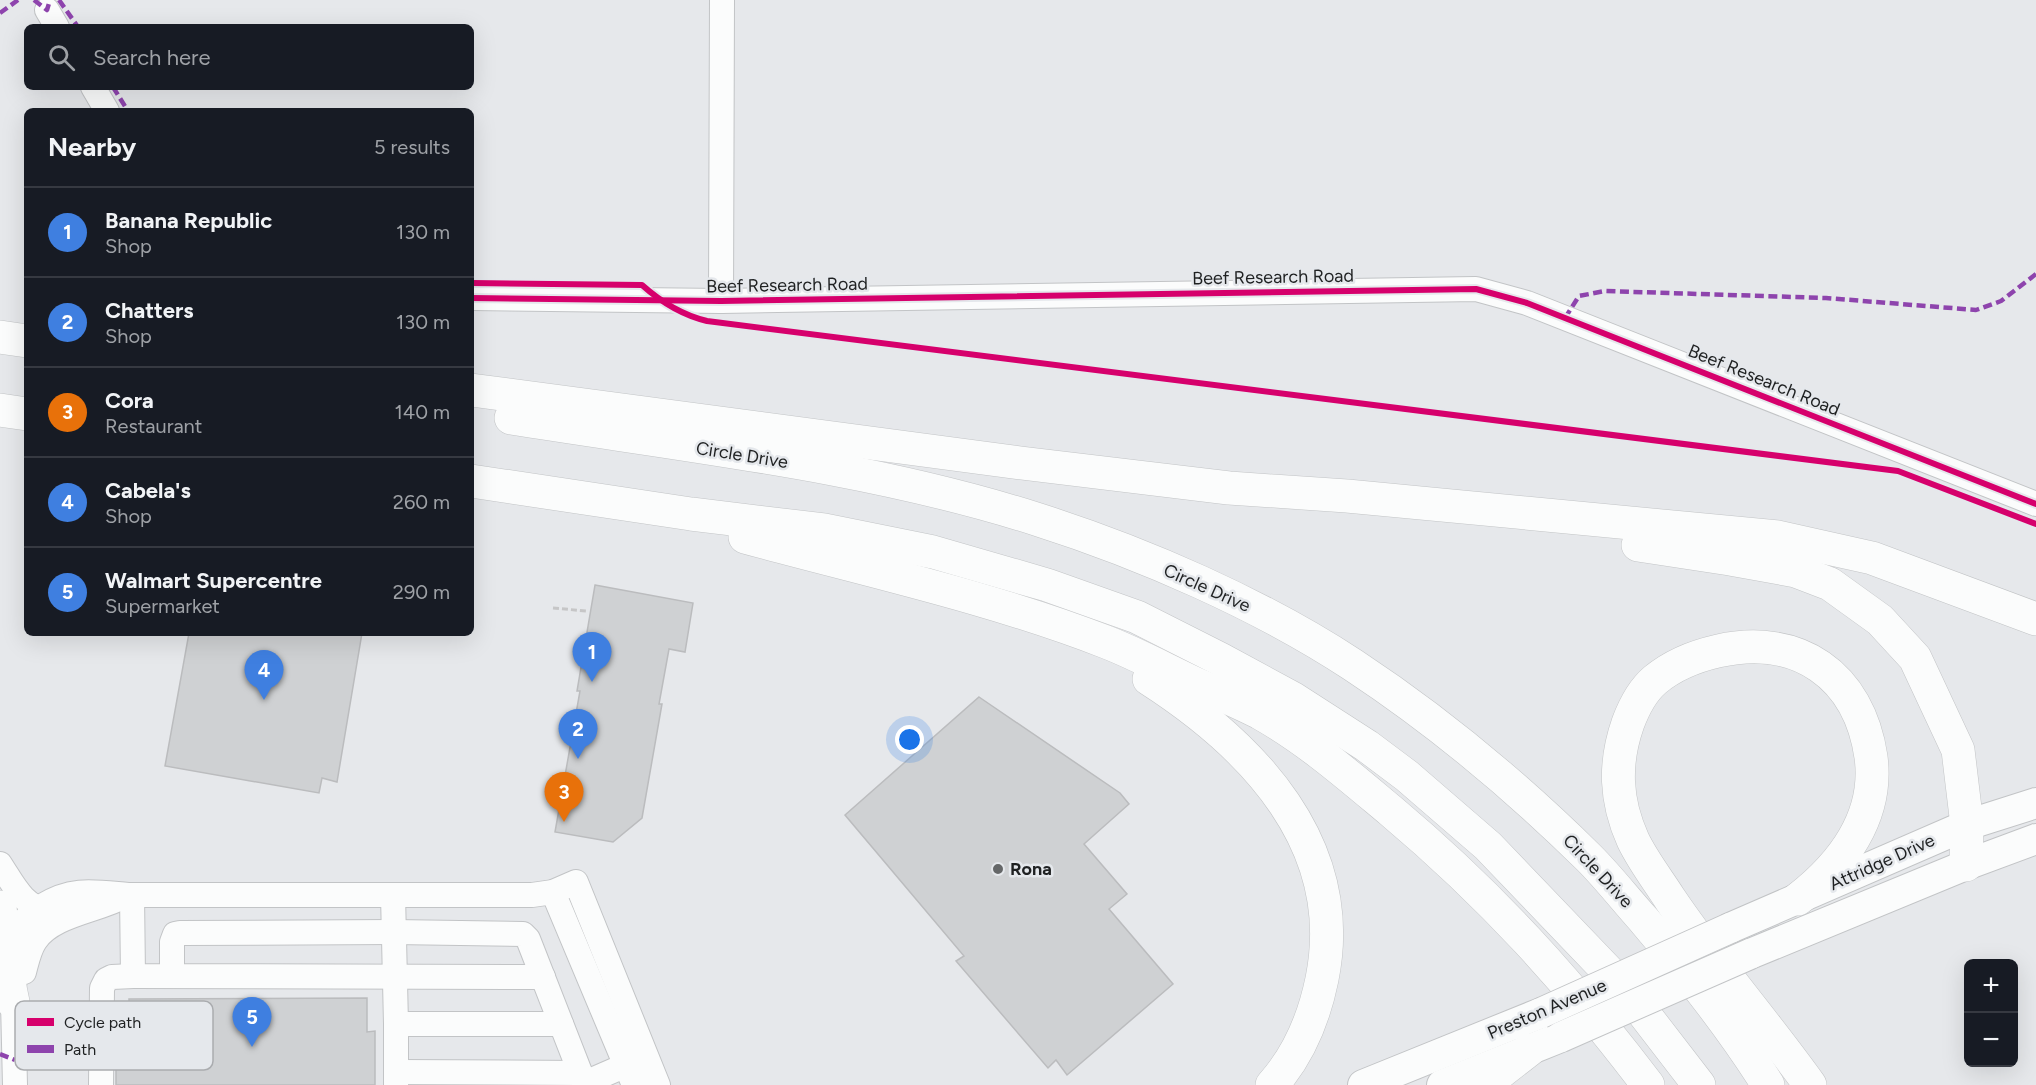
<!DOCTYPE html>
<meta charset="utf-8">
<style>
:root{--surface:#171b24;--page:#242831;--text:#f1f3f6;--muted:#9ea1a6;--line:#363941;--accent:#656768}
body{margin:0;font-family:Figtree,sans-serif;background:var(--page);color:var(--text)}
.controls{position:absolute;right:18px;bottom:18px;display:grid;overflow:hidden;border-radius:9px;box-shadow:0 6px 24px #0002}
.controls button{width:54px;height:54px;display:grid;place-items:center;padding:0;border:0;border-bottom:2px solid var(--line);background:var(--surface);color:var(--text);font:30px sans-serif}
.you{position:absolute;left:910px;top:740px;width:21px;height:21px;margin:-15px;border:4px solid #fff;border-radius:50%;background:#1a73e8;box-shadow:0 0 0 9px #1a73e833}
.badge{display:grid;place-items:center;width:39px;height:39px;border-radius:50%;background:var(--accent);color:#fff;font-size:20px;font-weight:700}
.pin{position:absolute;translate:-50% -50px;filter:drop-shadow(0 2px 3px #0008)}
.pin::after{content:'';position:absolute;top:32px;width:21px;height:18px;background:inherit;clip-path:polygon(0 0,100% 0,50% 100%)}
.list{margin:0;padding:0;list-style:none}
h2{display:flex;justify-content:space-between;align-items:center;height:78px;margin:0;padding:0 24px;font-size:26px}
h2 small{font-size:20px;font-weight:400;color:var(--muted)}
.list li{display:grid;grid-template-columns:39px 1fr auto;gap:18px;align-items:center;box-sizing:border-box;height:90px;padding:0 24px;border-top:2px solid var(--line)}
.list b{display:block;font-size:22px;white-space:nowrap}
.list p{margin:0;font-size:20px;white-space:nowrap;color:var(--muted)}
.list em{font-size:20px;font-style:normal;color:var(--muted)}
.icon{flex:none;width:33px;height:33px;fill:none;stroke:currentColor;stroke-width:2;stroke-linecap:round;stroke-linejoin:round}
.map{position:relative;flex:none;width:2036px;height:1085px;overflow:hidden}
.search{position:absolute;background:var(--surface);box-shadow:0 6px 24px #0002;left:24px;top:24px;width:450px;height:66px;display:flex;align-items:center;gap:15px;box-sizing:border-box;padding:0 21px;border-radius:9px;color:var(--muted);font-size:22px}
.panel{position:absolute;background:var(--surface);box-shadow:0 6px 24px #0002;left:24px;top:108px;width:450px;height:528px;border-radius:9px}
.map>svg:first-child{display:block}
.building{fill:#cfd1d3;stroke:#bbbcbe;stroke-width:1.5}
.lines{fill:none;stroke-linecap:round;stroke-linejoin:round}
.minor-casing{stroke:#c2c4c6;stroke-width:26}
.major-casing{stroke:#c2c4c6;stroke-width:32}
.highway-casing{stroke:#c2c4c6;stroke-width:34}
.path{stroke:#c6c6c7;stroke-width:3;stroke-dasharray:6 3;stroke-linecap:butt}
.minor{stroke:#fbfcfc;stroke-width:24}
.major{stroke:#fbfcfc;stroke-width:30}
.highway{stroke:#fbfcfc;stroke-width:33}
.major-bridge-casing{stroke:#c2c4c6;stroke-width:32;stroke-linecap:butt}
.major-bridge{stroke:#fbfcfc;stroke-width:30}
.quiet{stroke:#8e44ad;stroke-width:4.5;stroke-dasharray:9 4.5;stroke-linecap:butt}
.cycleway-casing{stroke:#e5e8ec;stroke-width:10}
.cycleway{stroke:#d6006c;stroke-width:6}
.poi-dot{fill:#656768;stroke:#e5e8ec;stroke-width:2}
.labels{text-anchor:middle;stroke-width:5;stroke-linejoin:round;paint-order:stroke}
.street-label{font-size:18px;fill:#1f2122;stroke:#e5e8ec}
.poi-label{font-size:18px;font-weight:bold;fill:#1f2122;stroke:#e5e8ec;text-anchor:start}
.key{fill:#e5e8ec;stroke:#aaacaf;stroke-width:1.5}
.key-label{font-size:16px;fill:#1f2122}
</style>
<div class="map">
<svg width="2036" height="1085" viewBox="0 0 2036 1085">
<rect width="100%" height="100%" fill="#e6e8eb"/>
<g class="building">
<path d="M595 585 693 603 685 652 669 649 659 704H662L642 818 613 842 555 832 580 691H577Z"/>
<path d="M189 633H362L337 782 322 778 319 793 165 766Z"/>
<path d="M979 697 1120 793 1129 804 1084 844 1127 894 1109 909 1173 984 1067 1075 1056 1060 1048 1068 956 961 964 956 845 815Z"/>
<path d="M367 998V1032L375 1031V1085H116V1063H130L129 999Z"/>
</g>
<g class="lines">
<defs>
<g id="minor">
<path d="M47 10 57 27"/>
<path d="M93 87 107 111"/>
<path d="M471 298 721 301 1476 289 1527 303 2036 504"/>
<path d="M721 301 722 0"/>
<path d="M0 864C15 887 22 905 50 913"/>
<path d="M553 892 634 1085"/>
<path d="M132 895 133 976 543 977"/>
<path d="M393 895 396 1024"/>
<path d="M24 972C27 961 29 950 35 941 52 915 97 911 123 897"/>
<path d="M172 976V942L175 934 180 933 394 932 523 934 528 939 585 1085"/>
<path d="M397 1072 580 1073"/>
<path d="M585 1083 640 1059"/>
<path d="M15 1085 13 1002 18 933C22 920 30 913 42 906 72 887 95 892 128 895H532L553 892 576 882 658 1085"/>
<path d="M101 1085 102 988 106 980 112 977 133 976"/>
<path d="M396 1085V1024H561"/>
</g>
<g id="major">
<path d="M1730 928 1967 825 2036 803"/>
<path d="M1750 954 1966 865 2036 839"/>
<path d="M1363 1085 1541 1013"/>
<path d="M1442 1085 1561 1037"/>
</g>
<g id="highway">
<path d="M0 337 27 341"/>
<path d="M471 390 1021 463 1229 488 1347 496 1778 537 1872 558 2036 619"/>
<path d="M0 410 27 414"/>
<path d="M511 418C687 446 866 465 1036 519 1143 553 1260 604 1353 665 1438 721 1516 786 1589 858 1608 877 1625 899 1643 919 1688 972 1731 1026 1768 1085"/>
<path d="M471 481 691 514 824 530 933 552 1047 585 1137 617 1222 660 1294 699 1367 746 1407 776 1488 846 1625 989 1699 1085"/>
<path d="M745 537C866 570 990 597 1106 642 1137 654 1166 670 1196 684 1217 693 1239 702 1260 713 1308 740 1349 776 1391 811 1491 895 1569 981 1648 1085"/>
<path d="M1638 545 1730 559 1796 571 1830 584 1880 620 1915 658 1958 750 1967 825 1966 865"/>
<path d="M1149 679C1253 746 1349 845 1322 979 1314 1018 1299 1055 1272 1085"/>
<path d="M1798 899C1842 865 1879 817 1871 757 1859 675 1798 633 1718 651 1696 656 1673 665 1655 680 1642 691 1634 707 1628 723 1614 763 1615 800 1633 840 1643 861 1658 880 1670 899 1713 963 1765 1022 1810 1085"/>
<path d="M0 907 7 973 13 1002"/>
<path d="M1484 1085 1529 1050"/>
</g>
</defs>
<use href="#minor" class="minor-casing"/>
<use href="#major" class="major-casing"/>
<use href="#highway" class="highway-casing"/>
<path class="path" d="M553 608 586 611"/>
<use href="#minor" class="minor"/>
<use href="#major" class="major"/>
<use href="#highway" class="highway"/>
<defs>
<g id="major-bridge">
<path d="M1541 1013 1730 928"/>
<path d="M1561 1037 1750 954"/>
</g>
</defs>
<use href="#major-bridge" class="major-bridge-casing"/>
<use href="#major-bridge" class="major-bridge"/>
<g class="quiet">
<path d="M34 0 47 10 50 0"/>
<path d="M59 0 78 27"/>
<path d="M0 13 18 0"/>
<path d="M113 87 128 111"/>
<path d="M1565 318 1579 296 1605 291 1826 298 1976 310 2001 301 2036 274"/>
<path d="M0 1054 15 1060"/>
</g>
<defs>
<g id="cycleway">
<path d="M471 283 642 285C661 302 682 315 707 321L1898 471 2036 524"/>
<path d="M471 298 721 301 1476 289 1527 303 2036 504"/>
</g>
</defs>
<use href="#cycleway" class="cycleway-casing"/>
<use href="#cycleway" class="cycleway"/>
</g>
<circle class="poi-dot" cx="998" cy="869" r="6"/>
<g class="labels">
<g class="street-label">
<text transform="translate(1273 277) rotate(-1)" y="6">Beef Research Road</text>
<text transform="translate(787 285) rotate(-1)" y="6">Beef Research Road</text>
<text transform="translate(1764 380) rotate(22)" y="6">Beef Research Road</text>
<text transform="translate(742 455) rotate(9)" y="6">Circle Drive</text>
<text transform="translate(1207 588) rotate(24)" y="6">Circle Drive</text>
<text transform="translate(1882 862) rotate(-24)" y="6">Attridge Drive</text>
<text transform="translate(1598 871) rotate(47)" y="6">Circle Drive</text>
<text transform="translate(1547 1009) rotate(-23)" y="6">Preston Avenue</text>
</g>
<g class="poi-label">
<text x="1010" y="875">Rona</text>
</g>
</g>
<rect x="15" y="1001" width="198" height="69" rx="9" class="key"/>
<rect x="27" y="1018" width="27" height="8" fill="#d6006c"/>
<rect x="27" y="1045" width="27" height="8" fill="#8e44ad"/>
<g class="key-label">
<text x="64" y="1028">Cycle path</text>
<text x="64" y="1055">Path</text>
</g>
</svg>
<div class="controls">
<button>+</button>
<button>−</button>
</div>
<div class="you"></div>
<div class="pin badge" style="left:592px;top:682px;background:#3f7fe0">1</div>
<div class="pin badge" style="left:578px;top:759px;background:#3f7fe0">2</div>
<div class="pin badge" style="left:564px;top:822px;background:#e8710a">3</div>
<div class="pin badge" style="left:264px;top:700px;background:#3f7fe0">4</div>
<div class="pin badge" style="left:252px;top:1047px;background:#3f7fe0">5</div>
<div class="search"><svg class="icon" aria-label="search" viewBox="0 0 24 24"><circle cx="10" cy="10" r="6"/><path d="M15 15l6 6"/></svg>Search here</div>
<section class="panel">
<h2>Nearby<small>5 results</small></h2>
<ul class="list">
<li><span class="badge" style="background:#3f7fe0">1</span><div><b>Banana Republic</b><p>Shop</p></div><em>130 m</em></li>
<li><span class="badge" style="background:#3f7fe0">2</span><div><b>Chatters</b><p>Shop</p></div><em>130 m</em></li>
<li><span class="badge" style="background:#e8710a">3</span><div><b>Cora</b><p>Restaurant</p></div><em>140 m</em></li>
<li><span class="badge" style="background:#3f7fe0">4</span><div><b>Cabela's</b><p>Shop</p></div><em>260 m</em></li>
<li><span class="badge" style="background:#3f7fe0">5</span><div><b>Walmart Supercentre</b><p>Supermarket</p></div><em>290 m</em></li>
</ul>
</section>
</div>
